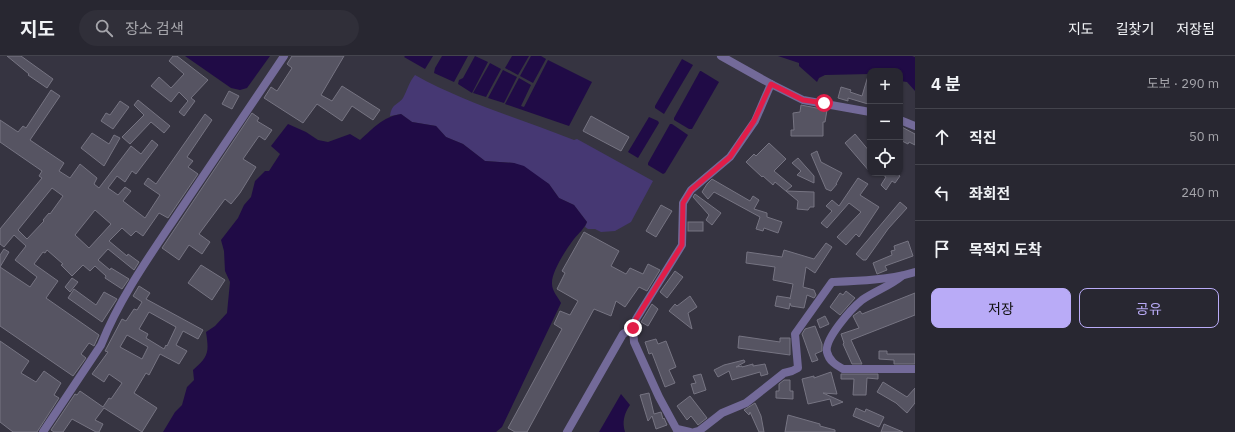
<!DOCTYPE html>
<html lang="ko">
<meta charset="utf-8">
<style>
:root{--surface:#282731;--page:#302f39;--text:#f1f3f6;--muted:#a5a5ab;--line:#44444d;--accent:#b9abf7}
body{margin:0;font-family:"IBM Plex Sans","Noto Sans KR",sans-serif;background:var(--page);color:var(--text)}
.controls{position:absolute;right:12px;top:12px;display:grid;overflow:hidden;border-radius:8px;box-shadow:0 1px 3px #0004}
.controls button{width:36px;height:36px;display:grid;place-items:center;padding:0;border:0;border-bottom:1px solid var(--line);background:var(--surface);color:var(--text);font:20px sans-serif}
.stop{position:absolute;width:12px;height:12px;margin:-9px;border:3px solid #e11d48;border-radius:50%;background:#fff}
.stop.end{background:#e11d48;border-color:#fff;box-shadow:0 1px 4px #0008}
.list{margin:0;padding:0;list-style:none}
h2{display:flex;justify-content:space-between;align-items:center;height:52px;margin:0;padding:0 16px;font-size:17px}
h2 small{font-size:13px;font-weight:400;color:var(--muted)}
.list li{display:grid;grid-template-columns:26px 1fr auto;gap:12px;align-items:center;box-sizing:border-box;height:56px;padding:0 16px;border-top:1px solid var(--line)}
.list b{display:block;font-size:15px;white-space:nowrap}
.list em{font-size:13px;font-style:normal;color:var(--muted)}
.actions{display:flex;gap:8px;padding:12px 16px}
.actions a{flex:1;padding:9px 0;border:1px solid var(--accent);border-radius:8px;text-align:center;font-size:14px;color:var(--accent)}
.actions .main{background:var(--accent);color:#111}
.icon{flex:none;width:22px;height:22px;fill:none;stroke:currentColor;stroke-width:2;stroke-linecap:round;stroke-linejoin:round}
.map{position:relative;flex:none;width:915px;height:376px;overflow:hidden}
header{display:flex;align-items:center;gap:24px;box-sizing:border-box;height:56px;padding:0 20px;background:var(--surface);border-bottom:1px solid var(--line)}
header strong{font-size:19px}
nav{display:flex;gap:22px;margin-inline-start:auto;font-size:14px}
.search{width:280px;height:36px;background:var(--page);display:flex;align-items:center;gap:10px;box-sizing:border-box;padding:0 14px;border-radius:22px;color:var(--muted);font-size:15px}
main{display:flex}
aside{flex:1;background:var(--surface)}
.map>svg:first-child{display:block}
.green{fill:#463873}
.water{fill:#200b46}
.building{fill:#565462;stroke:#767482;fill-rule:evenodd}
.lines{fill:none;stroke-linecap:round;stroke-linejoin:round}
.street{stroke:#736a99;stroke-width:8}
.route{stroke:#e11d48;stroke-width:5}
</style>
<header>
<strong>지도</strong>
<div class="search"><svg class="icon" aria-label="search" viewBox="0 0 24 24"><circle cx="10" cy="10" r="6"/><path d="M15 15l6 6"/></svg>장소 검색</div>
<nav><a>지도</a><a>길찾기</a><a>저장됨</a></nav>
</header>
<main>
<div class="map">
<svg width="915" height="376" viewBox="0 0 915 376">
<rect width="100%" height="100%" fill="#363441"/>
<path class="green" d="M415 19C465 47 521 63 574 84L577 83 653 125 631 166 615 175 601 176 595 173H588L585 171 587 166 574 149 559 142 549 128 514 107 485 105 463 88 446 81 436 70 412 66 401 58 390 60C392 47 397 50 403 42 407 35 409 26 415 19Z"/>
<g class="water">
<path d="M185 0H270L247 32 240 34 231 32Z"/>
<path d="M405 0H433L425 13 404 1Z"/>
<path d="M442 0H468L454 26 434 17 435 12Z"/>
<path d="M475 0 488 6 472 37 458 28 459 24 463 22Z"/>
<path d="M512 0H529L518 19 505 12Z"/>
<path d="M531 0H541L546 3 533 27 520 20Z"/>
<path d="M778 0H912L915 1V35L907 26 900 25V15H870V18L825 19 819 22 817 26 799 10V7Z"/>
<path d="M682 3 693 9 664 58 655 52V50Z"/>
<path d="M548 4 592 26 569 70 505 48 519 22 531 29 521 50 524 51Z"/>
<path d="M490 7 501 13 486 41 473 37Z"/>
<path d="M503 14 517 21 504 47 488 42Z"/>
<path d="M700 15H701L719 26 692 73H689L674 64V62Z"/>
<path d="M401 58 412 66 436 70 446 81 463 88 485 105 514 107 524 110 549 128 559 142 574 149 587 166C584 173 579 177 574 183 567 192 551 216 552 228 552 235 558 241 561 247L502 371 496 376H163L175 356 182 349 187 331 194 324 193 314C209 300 209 296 206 276L215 270 227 257 230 226 225 215 224 195 221 184 238 162 244 149 251 141 255 125 265 115H269L280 98 271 90 288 68 306 76 318 84 328 86 350 78 360 84C374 72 382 61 401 58Z"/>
<path d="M649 61 658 65 659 67 638 102 628 96Z"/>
<path d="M670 68H672L688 79 665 117 663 118 648 109V107Z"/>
<path d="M621 338 630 349C624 358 622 366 625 376H599Z"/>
</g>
<g class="building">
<path d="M7 0H21L53 23 47 32 28 19 29 18Z"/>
<path d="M173 0H177L208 24 191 42 195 45 184 60 179 56 188 45 179 36 171 46 151 30 159 21 171 32 184 18 169 5Z"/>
<path d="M292 0H344L321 39 332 45 342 30 380 54 373 64 352 50 342 65 317 48 303 67 264 42 271 31 277 35 292 12 287 8Z"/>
<path d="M868 20H870V41L868 48 848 42V45L838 42 841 31 851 34 850 36 862 40Z"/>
<path d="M51 34 60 40 30 84 64 107 59 115 70 122 80 108 97 122 94 128 99 132 131 90 141 98 152 84 158 89 136 118 132 115 125 126 117 120 108 132 118 139 125 131 131 135 123 145 145 162 160 139 144 128 148 122 156 128 205 58 212 64 187 101 193 105 188 111 198 118 168 162 159 157 143 180 136 175 131 180 122 172 109 185 127 200 128 198 139 206 134 214 108 193 98 204 110 214 111 212 129 223 122 233 105 222 106 220 95 210 90 215 83 209 72 220 61 209 63 208 47 194 45 197 43 196 34 208 58 225 46 242 99 279 94 290 89 287 81 298 86 302 73 320 0 270V199L4 193 9 196 0 211 30 231 37 221 15 204 26 190 14 179 4 191 0 188V173L42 122 39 120 42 115 0 86V64L18 76 23 70 26 72ZM52 132 63 140 50 158 49 157 43 164 44 165 27 183 18 174ZM95 154 111 168 89 192 75 179Z"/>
<path d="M229 35 239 40 232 53 222 48Z"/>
<path d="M138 44 170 70 164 77 151 66 130 88 122 81 144 59 134 49Z"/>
<path d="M120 45 129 51 113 73 101 65 106 57 110 59Z"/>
<path d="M801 49 827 54 825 66H823V80H791V74H794L793 57 800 56Z"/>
<path d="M252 57 259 62 257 65 272 74 265 84 259 80 243 103 256 111 240 137 231 148 225 143 199 178 210 186 202 198 189 189 179 204 162 192Z"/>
<path d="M591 60 629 81 621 95 583 75Z"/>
<path d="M900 70 915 78V89L909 86 908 88 900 84Z"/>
<path d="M92 77 109 88 114 79 120 82 104 110 81 92Z"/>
<path d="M855 78 870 96V116L845 87Z"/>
<path d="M769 87 786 103 774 115 792 130 786 135 814 136V151H810L808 154 797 153 798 145 775 126 773 129 763 120 762 121 746 106 754 98 756 100Z"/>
<path d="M817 95 821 106 842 117 836 128H837L831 135 826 133 811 98Z"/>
<path d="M798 102 814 120V127L797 119 801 115 792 107Z"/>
<path d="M880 117H896L900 120 895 127 892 125 886 134 881 129 886 121Z"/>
<path d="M858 122 868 128 860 139 879 151 859 181 856 178 846 189 837 181 861 156 849 147 827 172 821 167 832 155 826 150 832 144 839 150Z"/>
<path d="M712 123 750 145 753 140 759 144 754 153 767 157V161L782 166 778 177 764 172 763 175 756 173 760 161 714 136 708 143 702 136 707 128Z"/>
<path d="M695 138 721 157 712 169 706 164 709 159 693 141Z"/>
<path d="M900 146 907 152 888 173 866 204H863L856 198Z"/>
<path d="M661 149 672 155 656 181 646 175Z"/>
<rect x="688" y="166" width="15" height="9"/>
<path d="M584 176 619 195 611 210 626 218 630 212 643 218 648 208 660 214 647 235 639 231 625 251 616 245 611 260 594 253 527 376H515L508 372 562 273 554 268 560 255 570 259 578 245 557 233 565 217 562 215Z"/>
<path d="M908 185 913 200 885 210 887 214 877 218 873 207 892 199 891 195 895 194 894 190Z"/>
<path d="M826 187 832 191 815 217 806 211 803 231 814 234 816 239 814 242 807 239 804 252 791 250 790 247 789 253 775 250 777 240 790 242V243L793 228 773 224 775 211 746 207 747 196 782 201 784 194 814 203Z"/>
<path d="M201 209 225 224 212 244 188 227Z"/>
<path d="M675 215 683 221 667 242 660 236Z"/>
<path d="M72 222 78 226 70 236 65 231Z"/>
<path d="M139 230 150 237 146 243 203 274 198 283 183 275 176 289 187 295 179 308 160 298 149 319 146 317 134 337 157 352 142 376 104 352 95 364 103 368 99 376H96L72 363 63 376H54L51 374 75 338 77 339 80 335 103 351 109 342 111 343 122 327 109 318 104 326 92 318 108 296 105 295 122 263 126 265 134 253 137 254 142 246 133 240ZM149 256 176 271 167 290 166 289 164 293 146 282 148 278 139 273ZM127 279 148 291 142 303 120 291Z"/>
<path d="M74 233 96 249 104 236 117 243 102 266 68 242Z"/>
<path d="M846 235 855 242 840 259 830 251 840 237 843 239Z"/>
<path d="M915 237V259L851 284 862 308H852L843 288 844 287 841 278 859 272 853 260 860 255 862 258Z"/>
<path d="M690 240 697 251 688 257 692 273 669 255 675 248 677 250Z"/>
<path d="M652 248 658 253 648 270 641 266Z"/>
<path d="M825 260 829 268 820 272 817 264Z"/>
<path d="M815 270 822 288V295L815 298 818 304 812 306 802 278 805 273Z"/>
<path d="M739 280 780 286V282H790V299L738 292Z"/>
<path d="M656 283 658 288 666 285 676 311 669 314 675 327 665 331 652 297 649 298 645 286Z"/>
<path d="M0 285 29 305 21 317 36 326 44 315 61 327 54 339 59 342 37 376H13L0 366Z"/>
<path d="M879 295H887V298H915V308H894V304L879 303Z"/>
<path d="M744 304 745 306 736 311 742 310V311L753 308V310L765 308 768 318 761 320 760 316 732 324 729 315 718 321 714 314 724 309Z"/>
<path d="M831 316 837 338 823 337 843 346 832 350 830 343 808 348 802 323 814 320V322Z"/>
<path d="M701 318 706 334 694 338 691 328 696 327 693 320Z"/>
<path d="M841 318H878V323L867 322 866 339H853L854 323H841Z"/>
<path d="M784 324H790V335H793V343L776 342V335H779V328Z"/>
<path d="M883 326 907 341 915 332V347L907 357 896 347 877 336Z"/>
<path d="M649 337 654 358 661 356 663 363 664 362 667 369 656 373 652 360 648 365 640 339Z"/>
<path d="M690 340 707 362 698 369 691 360 687 364 677 350Z"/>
<path d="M755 347 757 351 761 360 764 376H759L750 356 749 359 744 354Z"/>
<path d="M856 352 865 356 866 353 884 361 879 371 853 360Z"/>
<path d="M788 359 820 368V370L835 374V376H785Z"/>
<path d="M884 368 903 376H881Z"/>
</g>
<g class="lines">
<g class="street">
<path d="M721 0 771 28 803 44 870 56"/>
<path d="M900 64 915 70"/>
<path d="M902 220C890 230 875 235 862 244 852 252 824 283 827 296 829 305 836 309 843 313H915"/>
<path d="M677 373 690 376"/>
<path d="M43 376 101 289C120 241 151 198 179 156 214 104 249 52 284 0"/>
<path d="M567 376 623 278 633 272"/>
<path d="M678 376 659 341 634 286 633 272 636 263 682 189 683 147 691 134 730 101 755 65 771 28"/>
<path d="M695 376 699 375 722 357 746 347 784 317 792 315 798 312 795 278 832 226C859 225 889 224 915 216"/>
</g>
</g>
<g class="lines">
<path class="route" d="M633 272 636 263 682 189 683 147 691 134 730 101 754 65 771 28 803 44 824 47"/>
</g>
</svg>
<div class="controls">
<button>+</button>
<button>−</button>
<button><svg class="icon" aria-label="locate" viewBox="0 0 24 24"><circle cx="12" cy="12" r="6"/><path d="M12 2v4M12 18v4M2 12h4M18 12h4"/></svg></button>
</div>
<div class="stop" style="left:824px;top:47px"></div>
<div class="stop end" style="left:633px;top:272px"></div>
</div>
<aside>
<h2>4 분<small>도보 · 290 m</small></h2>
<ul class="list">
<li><svg class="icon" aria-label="ahead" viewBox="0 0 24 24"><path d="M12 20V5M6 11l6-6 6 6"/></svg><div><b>직진</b></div><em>50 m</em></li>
<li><svg class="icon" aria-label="left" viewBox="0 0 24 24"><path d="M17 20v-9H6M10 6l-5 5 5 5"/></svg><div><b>좌회전</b></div><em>240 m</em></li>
<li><svg class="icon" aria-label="arrive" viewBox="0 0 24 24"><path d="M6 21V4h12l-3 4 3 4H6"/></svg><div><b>목적지 도착</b></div></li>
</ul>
<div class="actions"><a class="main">저장</a><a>공유</a></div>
</aside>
</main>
